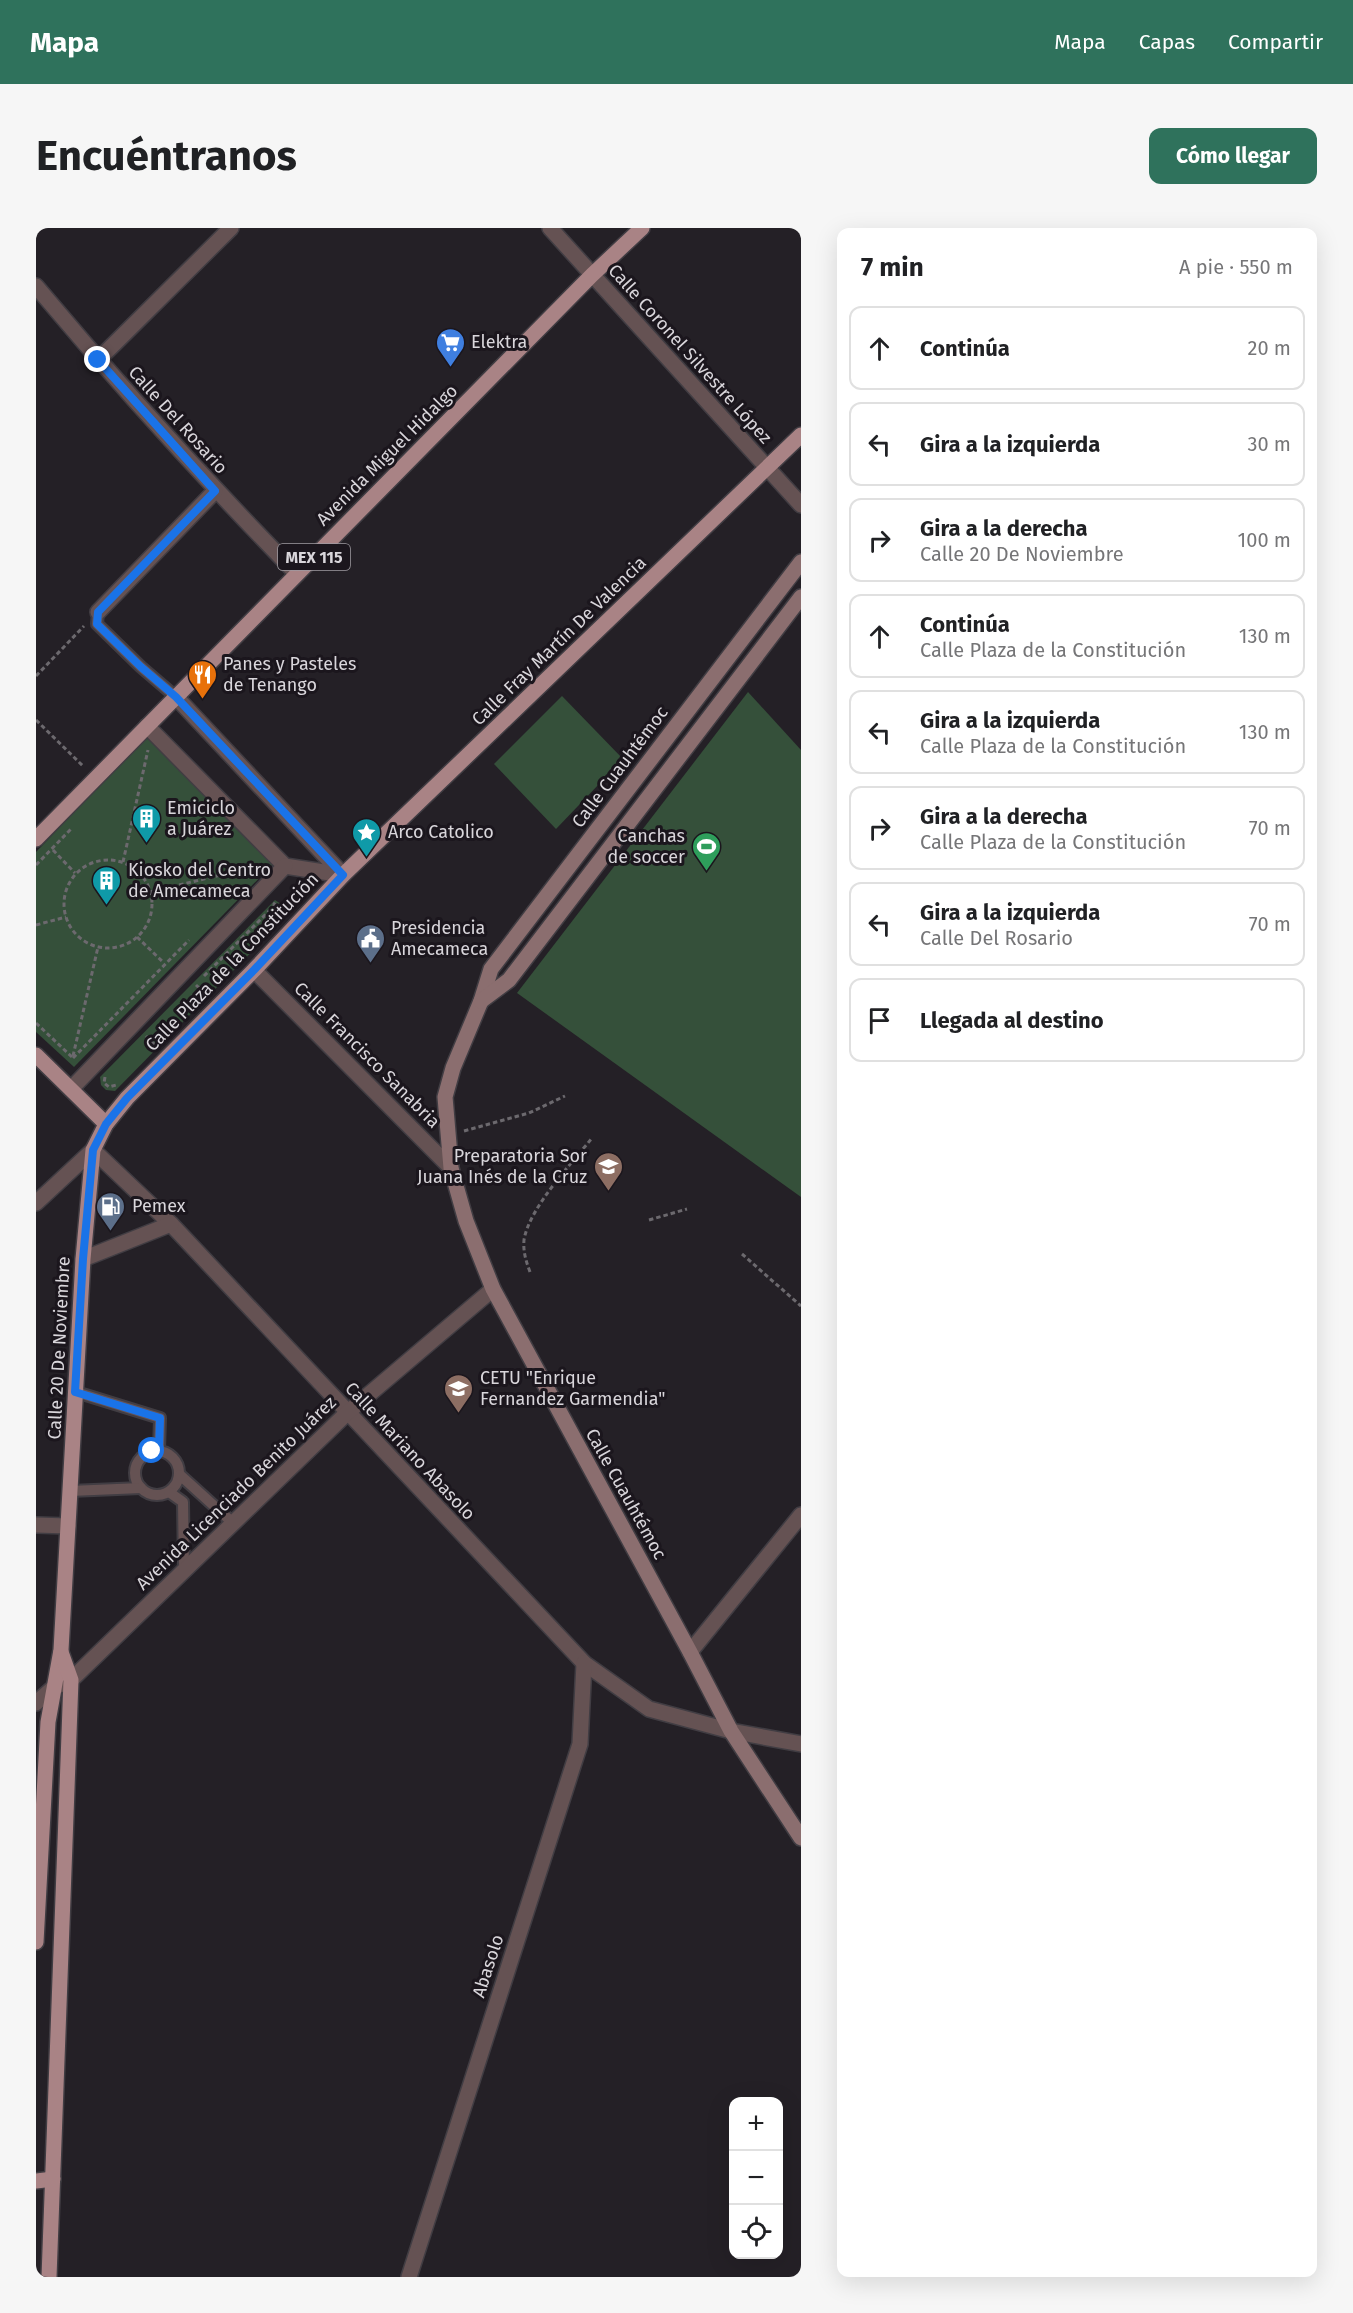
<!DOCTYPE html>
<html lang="es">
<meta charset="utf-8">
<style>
:root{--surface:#fff;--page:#f6f6f6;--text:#202124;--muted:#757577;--line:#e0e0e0;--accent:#2f725c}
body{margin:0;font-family:"Fira Sans",sans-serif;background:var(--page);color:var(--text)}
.controls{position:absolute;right:18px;bottom:18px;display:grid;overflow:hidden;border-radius:12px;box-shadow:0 6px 24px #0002}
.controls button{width:54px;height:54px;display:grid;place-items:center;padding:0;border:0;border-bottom:2px solid var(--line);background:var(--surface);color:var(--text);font:30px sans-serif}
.stop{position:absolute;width:18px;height:18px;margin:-14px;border:4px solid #1a73e8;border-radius:50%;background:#fff}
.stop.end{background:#1a73e8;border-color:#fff;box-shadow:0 2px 6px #0008}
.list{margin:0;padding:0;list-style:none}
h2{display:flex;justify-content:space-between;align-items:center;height:78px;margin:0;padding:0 24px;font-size:26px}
h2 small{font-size:20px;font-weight:400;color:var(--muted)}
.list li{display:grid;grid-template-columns:39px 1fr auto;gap:18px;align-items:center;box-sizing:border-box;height:84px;margin:0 12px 12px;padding:0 12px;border:2px solid var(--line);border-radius:12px}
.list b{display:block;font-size:22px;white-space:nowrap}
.list p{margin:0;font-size:20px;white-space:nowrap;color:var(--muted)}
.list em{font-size:20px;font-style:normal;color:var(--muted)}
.icon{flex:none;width:33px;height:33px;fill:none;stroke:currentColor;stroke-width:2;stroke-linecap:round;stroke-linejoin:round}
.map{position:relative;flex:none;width:765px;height:2049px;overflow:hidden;border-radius:12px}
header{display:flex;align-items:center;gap:36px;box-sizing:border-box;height:84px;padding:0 30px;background:var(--accent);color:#fff}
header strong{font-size:28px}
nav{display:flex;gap:33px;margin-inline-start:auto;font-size:21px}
.intro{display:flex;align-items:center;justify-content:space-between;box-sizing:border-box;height:144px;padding:0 36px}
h1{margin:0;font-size:42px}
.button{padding:15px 27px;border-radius:12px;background:var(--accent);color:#fff;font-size:21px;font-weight:700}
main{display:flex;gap:36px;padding:0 36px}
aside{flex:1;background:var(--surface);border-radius:12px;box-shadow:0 6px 24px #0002}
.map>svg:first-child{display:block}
.green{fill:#35503a}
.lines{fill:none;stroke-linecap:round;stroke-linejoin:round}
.service-casing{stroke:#413d43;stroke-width:14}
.minor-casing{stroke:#413d43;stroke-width:18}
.secondary-casing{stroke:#413d43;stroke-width:18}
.primary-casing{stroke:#413d43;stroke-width:18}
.path{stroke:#6c696e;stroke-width:3;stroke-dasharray:4.5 3;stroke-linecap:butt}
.service{stroke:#655253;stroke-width:10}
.minor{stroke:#655253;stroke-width:15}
.secondary{stroke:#8b6e6f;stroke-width:15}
.primary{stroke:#a98385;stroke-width:15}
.route{stroke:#1a73e8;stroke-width:8}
.labels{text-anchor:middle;stroke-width:6;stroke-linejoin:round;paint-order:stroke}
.shield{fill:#1b161d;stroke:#a09ca2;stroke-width:1.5}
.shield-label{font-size:16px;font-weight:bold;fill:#d9d6db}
.poi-label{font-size:18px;fill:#d9d6db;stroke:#1b161d;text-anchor:start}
.street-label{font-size:18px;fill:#d9d6db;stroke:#1b161d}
</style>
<header>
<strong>Mapa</strong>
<nav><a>Mapa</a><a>Capas</a><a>Compartir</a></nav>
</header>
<div class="intro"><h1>Encuéntranos</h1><a class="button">Cómo llegar</a></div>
<main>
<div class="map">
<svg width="765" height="2049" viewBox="0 0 765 2049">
<rect width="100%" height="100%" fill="#242026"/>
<g class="green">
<path d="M712 464 765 522V969L481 765Z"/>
<path d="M526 468 587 531 520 601 458 536Z"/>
<path d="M112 507 238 635 38 839 0 804V624Z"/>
<path d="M239 672 251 680 253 686 79 863 70 862 65 857 64 849Z"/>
</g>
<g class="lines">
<defs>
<g id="service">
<path d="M62 384 61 396 105 439 140 469"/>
<path d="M40 1164 124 1190 123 1222"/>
<circle cx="121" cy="1245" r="22"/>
<path d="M144 1247 197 1295"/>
<path d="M34 1263 105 1260"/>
<path d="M133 1264 147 1274 148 1341"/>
</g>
<g id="minor">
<path d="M514 0 765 277"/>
<path d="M0 58C83 157 170 253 261 346"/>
<path d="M62 132 195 0"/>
<path d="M62 384 179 263"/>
<path d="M140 469 307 647"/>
<path d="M111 498 249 638 307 647"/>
<path d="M218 742 415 940"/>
<path d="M35 861 249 638"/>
<path d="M0 975 57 922 135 996 548 1435 613 1481 695 1503 765 1516"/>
<path d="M47 1031 135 996"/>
<path d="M0 1297 32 1298"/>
<path d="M654 1424 765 1287"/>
<path d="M0 1475 17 1460 35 1452 311 1185 457 1061"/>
<path d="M373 2049 544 1516 548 1435"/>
</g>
<g id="secondary">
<path d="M765 334 455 741 445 773 417 840 409 869 415 940 430 993 457 1061 654 1424 695 1503 765 1610"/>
<path d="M445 773 473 752 765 369"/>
</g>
<g id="primary">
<path d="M0 611 556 47 606 0"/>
<path d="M0 827 70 896"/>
<path d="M0 1714 12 1494 25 1422 47 1031 57 922 70 896 91 870 218 742 307 647 765 207"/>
<path d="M0 1953 17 1951"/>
<path d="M13 2049 35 1452 25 1424"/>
</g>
</defs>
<use href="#service" class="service-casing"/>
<use href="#minor" class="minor-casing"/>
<use href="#secondary" class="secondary-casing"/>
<use href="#primary" class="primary-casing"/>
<g class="path">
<path d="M0 448 48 398"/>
<path d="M0 492 48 539"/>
<path d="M17 622 39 645"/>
<circle cx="72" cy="676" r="44"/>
<path d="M87 634 112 522"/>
<path d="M0 637 36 600"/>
<path d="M114 664 226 637"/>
<path d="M237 675 248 682V685"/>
<path d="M0 697 30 689"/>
<path d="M101 709 128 735"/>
<path d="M191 726 200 736"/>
<path d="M168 748 239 677"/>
<path d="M160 757 170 766"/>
<path d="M0 795 37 830"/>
<path d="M110 808 119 817"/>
<path d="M37 828 62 719"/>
<path d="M37 830 153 712"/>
<path d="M69 849 68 855 73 859 80 857"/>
<path d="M428 903 493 885 529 868"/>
<path d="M613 992 651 981"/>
<path d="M706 1026 765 1078"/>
<path d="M494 1044C490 1033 487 1024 488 1012 493 980 536 935 556 910"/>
</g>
<use href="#service" class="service"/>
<use href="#minor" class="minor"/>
<use href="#secondary" class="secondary"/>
<use href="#primary" class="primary"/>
</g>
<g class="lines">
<path class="route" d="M62 132 179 263 62 384 61 396 105 439 140 469 307 647 218 742 91 870 70 896 57 922 47 1031 39 1164 124 1190 123 1222 116 1223"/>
</g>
<defs>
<symbol id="supermarket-pin" viewBox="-11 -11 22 30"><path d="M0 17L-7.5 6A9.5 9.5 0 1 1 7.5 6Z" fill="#3f7fe0" stroke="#1b161d"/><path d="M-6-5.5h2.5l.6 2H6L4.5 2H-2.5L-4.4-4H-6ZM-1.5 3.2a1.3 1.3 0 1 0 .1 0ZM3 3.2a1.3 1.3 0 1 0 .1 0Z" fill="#fff"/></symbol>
<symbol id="restaurant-pin" viewBox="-11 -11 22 30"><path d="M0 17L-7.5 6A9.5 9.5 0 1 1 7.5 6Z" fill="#e8710a" stroke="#1b161d"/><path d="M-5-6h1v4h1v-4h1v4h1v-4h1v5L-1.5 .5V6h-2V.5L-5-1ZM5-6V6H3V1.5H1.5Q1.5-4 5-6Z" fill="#fff"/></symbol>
<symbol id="building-pin" viewBox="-11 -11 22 30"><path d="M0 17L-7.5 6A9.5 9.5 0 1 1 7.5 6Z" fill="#0f9aa8" stroke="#1b161d"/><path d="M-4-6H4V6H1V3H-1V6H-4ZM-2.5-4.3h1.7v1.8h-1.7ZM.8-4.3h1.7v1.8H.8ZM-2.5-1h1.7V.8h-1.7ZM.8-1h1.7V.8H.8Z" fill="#fff"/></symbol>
<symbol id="sight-pin" viewBox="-11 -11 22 30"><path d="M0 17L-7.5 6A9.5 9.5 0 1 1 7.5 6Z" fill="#0f9aa8" stroke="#1b161d"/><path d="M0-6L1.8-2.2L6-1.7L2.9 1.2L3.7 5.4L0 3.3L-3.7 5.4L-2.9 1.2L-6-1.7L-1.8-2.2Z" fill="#fff"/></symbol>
<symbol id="stadium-pin" viewBox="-11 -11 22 30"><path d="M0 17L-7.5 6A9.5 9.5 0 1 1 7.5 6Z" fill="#2e9e5b" stroke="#1b161d"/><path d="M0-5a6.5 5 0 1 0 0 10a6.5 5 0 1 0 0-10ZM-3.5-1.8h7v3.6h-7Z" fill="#fff"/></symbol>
<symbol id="civic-pin" viewBox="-11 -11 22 30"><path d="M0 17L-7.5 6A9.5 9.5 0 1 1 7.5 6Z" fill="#5c6f8a" stroke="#1b161d"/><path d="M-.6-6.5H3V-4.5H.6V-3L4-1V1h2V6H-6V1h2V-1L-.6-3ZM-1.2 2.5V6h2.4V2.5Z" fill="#fff"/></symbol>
<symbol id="school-pin" viewBox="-11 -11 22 30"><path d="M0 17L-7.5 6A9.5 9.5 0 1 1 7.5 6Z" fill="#8d6e63" stroke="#1b161d"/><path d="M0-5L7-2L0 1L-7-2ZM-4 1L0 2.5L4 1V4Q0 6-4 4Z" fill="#fff"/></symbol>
<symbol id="fuel-pin" viewBox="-11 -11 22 30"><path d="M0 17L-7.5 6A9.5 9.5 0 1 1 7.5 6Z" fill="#5c6f8a" stroke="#1b161d"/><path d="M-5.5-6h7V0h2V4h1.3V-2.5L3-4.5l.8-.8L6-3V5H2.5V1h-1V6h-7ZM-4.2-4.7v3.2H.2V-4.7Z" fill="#fff"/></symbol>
<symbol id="university-pin" viewBox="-11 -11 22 30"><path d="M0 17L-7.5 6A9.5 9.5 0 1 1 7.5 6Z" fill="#8d6e63" stroke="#1b161d"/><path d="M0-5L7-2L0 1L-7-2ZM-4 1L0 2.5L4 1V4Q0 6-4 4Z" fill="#fff"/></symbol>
</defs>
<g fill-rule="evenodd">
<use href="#supermarket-pin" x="398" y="98" width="33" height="45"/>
<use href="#restaurant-pin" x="150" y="430" width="33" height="45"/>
<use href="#building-pin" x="94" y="574" width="33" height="45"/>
<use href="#sight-pin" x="314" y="588" width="33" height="45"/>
<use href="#stadium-pin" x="654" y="602" width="33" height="45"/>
<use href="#building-pin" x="54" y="636" width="33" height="45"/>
<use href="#civic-pin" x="318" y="694" width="33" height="45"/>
<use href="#school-pin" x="556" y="922" width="33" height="45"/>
<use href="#fuel-pin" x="58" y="962" width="33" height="45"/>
<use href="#university-pin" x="406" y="1144" width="33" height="45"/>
</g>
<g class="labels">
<rect class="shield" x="242" y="316" width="72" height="26" rx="4.5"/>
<g class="shield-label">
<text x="278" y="335">MEX 115</text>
</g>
<g class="poi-label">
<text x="435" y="120">Elektra</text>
<text x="187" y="442">Panes y Pasteles<tspan x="187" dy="21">de Tenango</tspan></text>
<text x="131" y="586">Emiciclo<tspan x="131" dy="21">a Juárez</tspan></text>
<text x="352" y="610">Arco Catolico</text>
<text x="649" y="614" text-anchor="end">Canchas<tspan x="649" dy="21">de soccer</tspan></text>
<text x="92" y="648">Kiosko del Centro<tspan x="92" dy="21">de Amecameca</tspan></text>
<text x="355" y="706">Presidencia<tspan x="355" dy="21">Amecameca</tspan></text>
<text x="551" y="934" text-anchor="end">Preparatoria Sor<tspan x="551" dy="21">Juana Inés de la Cruz</tspan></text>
<text x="96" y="984">Pemex</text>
<text x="444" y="1156">CETU "Enrique<tspan x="444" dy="21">Fernandez Garmendia"</tspan></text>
</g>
<g class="street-label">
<text transform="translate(654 126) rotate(48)" y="6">Calle Coronel Silvestre López</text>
<text transform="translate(142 192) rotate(48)" y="6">Calle Del Rosario</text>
<text transform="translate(351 227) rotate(-45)" y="6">Avenida Miguel Hidalgo</text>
<text transform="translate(523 413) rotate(-44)" y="6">Calle Fray Martín De Valencia</text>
<text transform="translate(584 539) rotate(-53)" y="6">Calle Cuauhtémoc</text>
<text transform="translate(196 734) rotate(-46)" y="6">Calle Plaza de la Constitución</text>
<text transform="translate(331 827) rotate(45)" y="6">Calle Francisco Sanabria</text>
<text transform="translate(23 1120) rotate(-87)" y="6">Calle 20 De Noviembre</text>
<text transform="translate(374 1223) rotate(47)" y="6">Calle Mariano Abasolo</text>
<text transform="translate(200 1265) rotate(-44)" y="6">Avenida Licenciado Benito Juárez</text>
<text transform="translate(590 1266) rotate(61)" y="6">Calle Cuauhtémoc</text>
<text transform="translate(452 1738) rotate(-72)" y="6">Abasolo</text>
</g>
</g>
</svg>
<div class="controls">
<button>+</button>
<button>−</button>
<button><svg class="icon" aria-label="locate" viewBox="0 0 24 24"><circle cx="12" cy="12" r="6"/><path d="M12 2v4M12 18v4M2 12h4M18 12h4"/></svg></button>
</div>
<div class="stop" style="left:116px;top:1223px"></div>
<div class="stop end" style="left:62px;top:132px"></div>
</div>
<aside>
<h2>7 min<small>A pie · 550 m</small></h2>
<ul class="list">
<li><svg class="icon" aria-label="ahead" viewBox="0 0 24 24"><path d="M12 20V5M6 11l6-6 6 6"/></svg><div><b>Continúa</b></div><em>20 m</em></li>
<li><svg class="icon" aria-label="left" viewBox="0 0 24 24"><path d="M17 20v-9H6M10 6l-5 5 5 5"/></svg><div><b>Gira a la izquierda</b></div><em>30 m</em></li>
<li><svg class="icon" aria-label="right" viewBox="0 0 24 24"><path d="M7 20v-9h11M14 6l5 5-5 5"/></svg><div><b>Gira a la derecha</b><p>Calle 20 De Noviembre</p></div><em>100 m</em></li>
<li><svg class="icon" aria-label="ahead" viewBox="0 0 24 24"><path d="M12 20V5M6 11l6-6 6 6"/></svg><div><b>Continúa</b><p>Calle Plaza de la Constitución</p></div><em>130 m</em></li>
<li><svg class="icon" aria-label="left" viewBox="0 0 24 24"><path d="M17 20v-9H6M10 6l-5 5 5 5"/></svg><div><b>Gira a la izquierda</b><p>Calle Plaza de la Constitución</p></div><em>130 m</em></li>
<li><svg class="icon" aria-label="right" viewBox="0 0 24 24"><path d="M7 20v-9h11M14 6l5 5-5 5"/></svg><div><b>Gira a la derecha</b><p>Calle Plaza de la Constitución</p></div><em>70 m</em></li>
<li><svg class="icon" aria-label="left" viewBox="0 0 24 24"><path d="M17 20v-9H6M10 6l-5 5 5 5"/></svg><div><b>Gira a la izquierda</b><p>Calle Del Rosario</p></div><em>70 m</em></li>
<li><svg class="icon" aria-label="arrive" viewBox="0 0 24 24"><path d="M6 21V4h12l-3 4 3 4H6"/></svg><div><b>Llegada al destino</b></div></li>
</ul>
</aside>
</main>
